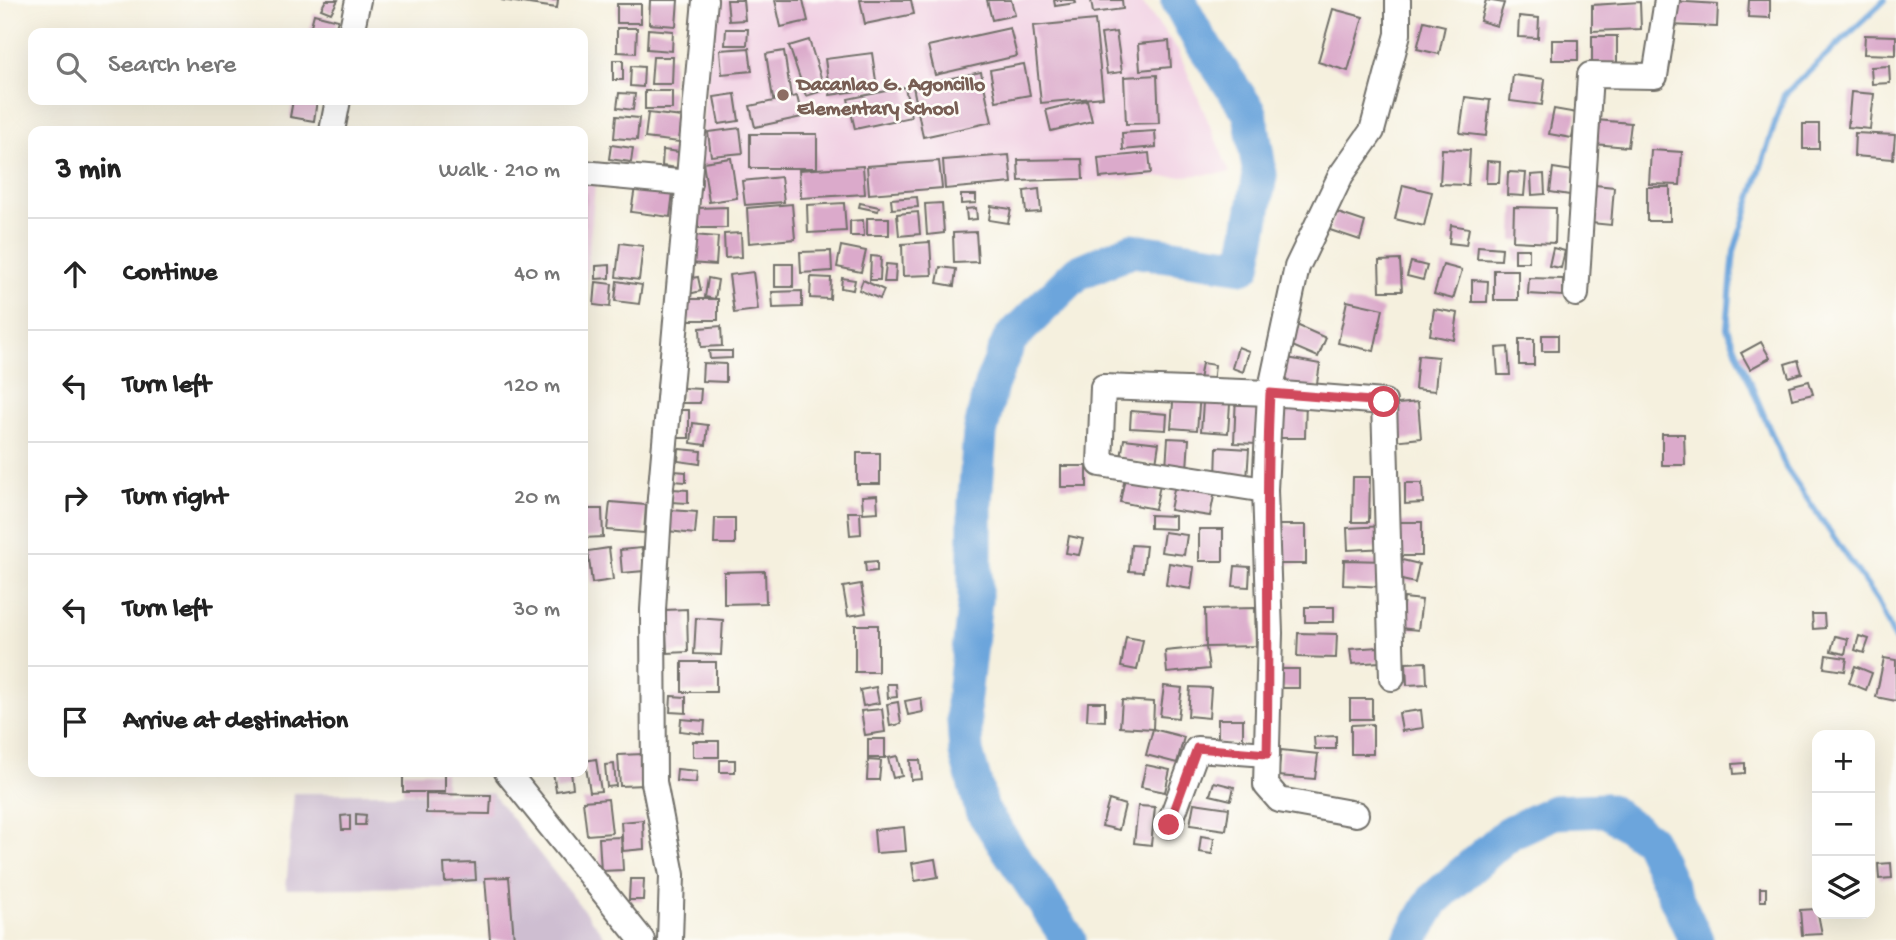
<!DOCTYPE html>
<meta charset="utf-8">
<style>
:root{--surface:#fff;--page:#f6f6f6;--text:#222;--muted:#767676;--line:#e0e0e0}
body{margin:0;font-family:"Gochi Hand",sans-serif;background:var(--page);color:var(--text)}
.controls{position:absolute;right:21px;bottom:21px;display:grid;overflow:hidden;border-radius:14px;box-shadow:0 7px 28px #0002}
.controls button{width:63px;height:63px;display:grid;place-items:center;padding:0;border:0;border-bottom:2px solid var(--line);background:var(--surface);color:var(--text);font:35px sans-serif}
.stop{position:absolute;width:21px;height:21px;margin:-16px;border:5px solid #d1495b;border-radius:50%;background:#fff}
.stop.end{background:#d1495b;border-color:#fff;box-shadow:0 2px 7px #0008}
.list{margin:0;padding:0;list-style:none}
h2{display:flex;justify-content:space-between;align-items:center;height:91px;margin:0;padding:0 28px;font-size:30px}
h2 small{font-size:23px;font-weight:400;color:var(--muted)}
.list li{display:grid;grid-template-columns:46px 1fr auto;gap:21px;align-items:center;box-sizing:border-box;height:112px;padding:0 28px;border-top:2px solid var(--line)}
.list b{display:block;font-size:26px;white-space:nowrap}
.list em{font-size:23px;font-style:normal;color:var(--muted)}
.icon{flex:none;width:38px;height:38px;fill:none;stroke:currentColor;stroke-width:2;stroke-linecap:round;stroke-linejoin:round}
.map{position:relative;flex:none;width:1896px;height:940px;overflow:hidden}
.search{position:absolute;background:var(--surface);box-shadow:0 7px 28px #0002;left:28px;top:28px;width:560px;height:77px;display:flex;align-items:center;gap:18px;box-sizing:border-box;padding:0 24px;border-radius:14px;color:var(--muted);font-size:26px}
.panel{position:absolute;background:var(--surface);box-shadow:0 7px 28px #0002;left:28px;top:126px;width:560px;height:651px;border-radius:14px}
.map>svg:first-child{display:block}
.built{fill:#f1d0e3}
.industrial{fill:#cebed1}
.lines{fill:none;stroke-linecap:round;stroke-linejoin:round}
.stream{stroke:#6ca5dc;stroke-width:6}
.river{stroke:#6ca5dc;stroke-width:35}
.building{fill:#dbaacb}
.minor-casing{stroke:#72706a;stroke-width:28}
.minor{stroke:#fff;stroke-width:24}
.route{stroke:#d1495b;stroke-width:9}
.education-dot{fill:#8d6e63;stroke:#fdfcf7;stroke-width:2.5}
.labels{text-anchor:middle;stroke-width:5;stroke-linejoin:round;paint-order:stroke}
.education-label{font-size:21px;font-weight:bold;fill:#785e54;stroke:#fdfcf7;text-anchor:start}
</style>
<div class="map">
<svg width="1896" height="940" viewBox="0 0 1896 940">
<rect width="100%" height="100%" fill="#fdfcf7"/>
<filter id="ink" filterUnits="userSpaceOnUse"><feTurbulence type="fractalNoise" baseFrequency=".0143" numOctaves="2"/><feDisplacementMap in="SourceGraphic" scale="14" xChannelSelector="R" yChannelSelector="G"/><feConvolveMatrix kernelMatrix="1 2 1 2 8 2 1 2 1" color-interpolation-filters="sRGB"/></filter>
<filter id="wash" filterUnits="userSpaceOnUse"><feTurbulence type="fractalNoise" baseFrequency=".00686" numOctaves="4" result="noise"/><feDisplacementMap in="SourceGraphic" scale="28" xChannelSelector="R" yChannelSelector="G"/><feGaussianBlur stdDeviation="1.57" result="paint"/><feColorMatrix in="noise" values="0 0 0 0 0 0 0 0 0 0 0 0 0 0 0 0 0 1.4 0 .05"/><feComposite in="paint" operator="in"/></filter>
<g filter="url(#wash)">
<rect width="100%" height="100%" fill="#f5f0de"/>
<g class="built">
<path d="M715 0H1140L1178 50 1230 173 694 206Z"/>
<path d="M583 183 595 184 583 317Z"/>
</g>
<path class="industrial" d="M294 793H492L607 940H493V886L286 889Z"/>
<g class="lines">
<path class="stream" d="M1885 0 1784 95 1734 251 1727 328 1786 468 1877 600 1896 641"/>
<g class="river">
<path d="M1069 940 982 810 966 752 963 704 975 600V501L980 434 991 385 1010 339 1077 273 1132 250 1244 266 1260 175 1250 113 1198 37 1178 0"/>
<path d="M1410 940 1433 900 1509 833 1554 812 1607 810 1649 840 1696 940"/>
</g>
</g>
<g id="blocks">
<g class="building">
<path d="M326 0H338L331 13 321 9Z"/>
<path d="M501 0H558L557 8Z"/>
<path d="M650 0H678L676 26 649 24Z"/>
<path d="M727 0H743L745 20 729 21Z"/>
<path d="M775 0H803L808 21 781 27Z"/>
<path d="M860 0H911L914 14 865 24Z"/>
<path d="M987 0H1011L1015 15 992 20Z"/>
<path d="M1054 0H1075L1076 3 1055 6Z"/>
<path d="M1091 0H1122L1123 9 1093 13Z"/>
<path d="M1486 0 1504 3 1497 26 1480 21Z"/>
<path d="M1749 0H1770V18L1748 17Z"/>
<path d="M1671 1 1718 4 1717 27 1670 25Z"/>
<path d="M1640 2 1641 29 1592 31V5Z"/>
<rect x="617" y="4" width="24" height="19"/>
<path d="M1333 9 1363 17 1348 71 1318 62Z"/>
<path d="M314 14 338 20 334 33H309Z"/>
<path d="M1519 16 1539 18 1538 38 1518 37Z"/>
<path d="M1095 20 1103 97 1041 103 1033 26Z"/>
<path d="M1424 21 1445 26 1439 54 1417 49Z"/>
<path d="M617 28H637L636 53 617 52Z"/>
<path d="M1010 28 1017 56 935 75 928 46Z"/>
<path d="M648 29 673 31 672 51 647 49Z"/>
<path d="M726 29H748L747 45H725Z"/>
<path d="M1116 32 1122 72 1107 74 1101 34Z"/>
<path d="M1865 35 1896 36V55L1864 54Z"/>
<rect x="1592" y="36" width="25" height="27"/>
<path d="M809 40 825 90 806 96 789 46Z"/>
<rect x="1552" y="40" width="26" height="20"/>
<path d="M1169 41 1171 67 1140 70 1138 44Z"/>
<path d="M749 48 752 71 722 74 720 50Z"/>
<path d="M784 51 791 96 773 99 766 54Z"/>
<path d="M872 53 877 88 830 95 825 59Z"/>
<path d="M653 57H673L672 84H651Z"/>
<rect x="613" y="60" width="10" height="20"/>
<path d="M1024 64 1030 95 996 101 990 70Z"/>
<path d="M631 66 644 67 643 87 630 86Z"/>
<path d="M1889 66 1890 83 1872 84 1871 67Z"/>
<path d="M981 72 992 122 923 137 913 86Z"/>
<path d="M1157 75 1159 123 1126 124 1124 77Z"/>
<path d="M1513 75 1545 79 1542 105 1510 101Z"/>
<path d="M905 87 911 117 855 129 848 99Z"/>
<rect x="645" y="91" width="27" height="18"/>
<path d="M1851 92 1874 94 1870 129 1848 127Z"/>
<path d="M619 93 635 94 633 110 617 108Z"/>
<path d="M735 94 739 121 719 124 714 97Z"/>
<path d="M797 96 802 117 755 127 750 106Z"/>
<path d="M1465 97 1490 100 1486 136 1460 133Z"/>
<path d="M293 100H317L314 121 290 117Z"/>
<path d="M1087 100 1092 121 1051 131 1046 110Z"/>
<path d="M1554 109 1577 113 1572 138 1549 134Z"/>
<path d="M648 113 682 117 679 142 645 138Z"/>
<path d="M616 116 639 118 637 140 614 138Z"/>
<path d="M1596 120 1631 123 1628 147 1594 144Z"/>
<rect x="1803" y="124" width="16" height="25"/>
<path d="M740 128 743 153 711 156 708 132Z"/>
<path d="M1155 131 1156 147 1123 150 1122 133Z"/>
<path d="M1855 133 1895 135 1893 159 1854 156Z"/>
<rect x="750" y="134" width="67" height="34"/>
<path d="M611 145 633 148 631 162 609 159Z"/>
<path d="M1442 149 1470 150 1468 185 1440 184Z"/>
<path d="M663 150 679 152 678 168 662 166Z"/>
<path d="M1651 150 1682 152 1680 185 1649 184Z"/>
<path d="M1149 153 1151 173 1100 178 1098 158Z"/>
<path d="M1009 155 1012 183 945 189 943 160Z"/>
<path d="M731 158 737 198 709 202 703 162Z"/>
<path d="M1082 159 1083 179 1019 181 1018 160Z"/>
<path d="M939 161 942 188 869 194 867 166Z"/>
<path d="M1487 161 1500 162 1499 183H1486Z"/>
<path d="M863 166 865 194 801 198 799 170Z"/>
<path d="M1553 168 1573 171 1570 195 1550 192Z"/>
<path d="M1508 172 1526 173 1524 196 1507 195Z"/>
<path d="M1544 174 1545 194 1532 195 1531 175Z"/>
<path d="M781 177 784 202 745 205 742 181Z"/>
<path d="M1585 184 1614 187 1611 225 1581 222Z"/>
<path d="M1403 185 1432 192 1424 226 1395 219Z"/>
<path d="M635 187 673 192 670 217 631 212Z"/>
<rect x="1647" y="187" width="23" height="34"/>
<path d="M1039 189 1041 212 1026 213 1024 191Z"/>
<path d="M583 193H587L585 226H583Z"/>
<path d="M961 195H976V203L961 204Z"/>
<path d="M917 197 918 207 892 209 891 199Z"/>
<path d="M844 203 846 231 808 233 807 205Z"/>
<path d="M860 203 879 207 878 211 859 207Z"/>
<path d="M942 203 944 233 927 235 925 204Z"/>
<path d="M792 204 795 239 749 243 747 208Z"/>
<path d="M991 206 1011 209 1008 223 989 220Z"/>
<path d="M727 207V228H698V208Z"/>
<path d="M1514 207 1556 208 1555 243 1513 241Z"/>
<path d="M976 208 977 219 967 220 966 209Z"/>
<path d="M918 212 920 234 899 236 897 214Z"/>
<path d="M1335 212 1365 222 1360 240 1330 230Z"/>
<rect x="867" y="218" width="22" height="17"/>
<path d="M863 220 864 236H850V221Z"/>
<path d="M1451 225 1469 228 1466 245 1449 243Z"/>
<path d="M976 232 978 262 954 263 953 233Z"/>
<path d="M741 233 742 257 725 258 724 234Z"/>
<path d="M692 235 718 237 716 265 690 263Z"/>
<path d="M930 242 932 275 903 276 902 244Z"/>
<path d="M620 243 643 246 639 280 616 277Z"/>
<path d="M841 246 866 251 861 272 837 267Z"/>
<path d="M1478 246 1502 248 1501 260 1477 259Z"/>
<path d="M1553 248 1565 251 1561 268 1549 266Z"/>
<rect x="1515" y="249" width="14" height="13"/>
<path d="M831 251 832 271 801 273 800 252Z"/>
<path d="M871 256 881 257 880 280H870Z"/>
<path d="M1400 260 1402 291H1380L1379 261Z"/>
<path d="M1411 262 1427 266 1423 280 1407 276Z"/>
<rect x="775" y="264" width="18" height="23"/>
<path d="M886 264 896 265 895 282H884Z"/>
<path d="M610 265V278L596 279V266Z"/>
<path d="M1443 265 1462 270 1453 299 1434 294Z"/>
<path d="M940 267 956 269 954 286 937 283Z"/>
<rect x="1494" y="270" width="24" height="30"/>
<path d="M753 272 758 310 734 313 729 275Z"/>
<path d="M698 277 701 291 689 294 686 279Z"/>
<path d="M811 277 831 278 830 299 810 298Z"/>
<path d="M708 278 718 280 715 299 705 297Z"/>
<path d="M842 278 855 280 853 290 841 288Z"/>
<path d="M1529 278 1563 279V296L1528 294Z"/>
<path d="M863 280 884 290 880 299 859 290Z"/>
<path d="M1472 280 1488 281 1487 302H1472Z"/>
<path d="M617 281 642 285 639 304 615 301Z"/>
<path d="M596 282 612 284 610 307 594 305Z"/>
<path d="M802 291V307L773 308 772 292Z"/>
<rect x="686" y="299" width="32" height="21"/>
<path d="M1347 301 1383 309 1374 351 1338 343Z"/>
<path d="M1434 309 1458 313 1454 340 1430 335Z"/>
<path d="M1292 323 1326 338 1318 357 1283 342Z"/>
<path d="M721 326 722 346 701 347 700 328Z"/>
<rect x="1542" y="335" width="16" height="16"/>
<rect x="1519" y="339" width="15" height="26"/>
<path d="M1761 342 1770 358 1750 369 1741 353Z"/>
<path d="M1238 347 1249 351 1243 372 1232 368Z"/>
<path d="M1508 347 1510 375H1498L1496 348Z"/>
<path d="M709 351H732V358L710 359Z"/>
<path d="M1418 355 1438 357 1435 391 1415 389Z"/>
<path d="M1282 357 1320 364 1316 390 1278 383Z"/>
<path d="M1798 360 1802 373 1789 377 1785 364Z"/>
<path d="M703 363 726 364V382L702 381Z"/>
<path d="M1202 363 1215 365 1213 382 1199 380Z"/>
<path d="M1809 381 1813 394 1792 399 1789 386Z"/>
<path d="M683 388 701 389 700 403H682Z"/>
<path d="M1174 391 1200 394 1197 430 1171 428Z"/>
<path d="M1236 394H1260L1258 444 1234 443Z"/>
<path d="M1273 398 1306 399 1305 438H1272Z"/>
<path d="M1203 402 1230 404 1228 433 1201 431Z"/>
<path d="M1418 402 1421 438 1393 441 1389 405Z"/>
<rect x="677" y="410" width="12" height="28"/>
<path d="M1131 411 1167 414 1166 430 1130 428Z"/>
<path d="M693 423 708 425 706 445 691 443Z"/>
<path d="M1662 434H1684L1685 465H1662Z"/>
<path d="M1168 438 1189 439 1187 469 1166 467Z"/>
<path d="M1124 439 1159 443 1156 463 1121 458Z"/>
<path d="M1217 447 1249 449 1247 480 1216 479Z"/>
<path d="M679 449 701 451 700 464 678 461Z"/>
<rect x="857" y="453" width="23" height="31"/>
<rect x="1061" y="466" width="26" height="21"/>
<path d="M674 471 686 472V482L673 481Z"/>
<path d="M1126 473 1161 480 1155 509 1120 502Z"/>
<path d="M1353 477H1370L1369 522H1352Z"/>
<path d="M1176 479 1216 486 1210 516 1170 510Z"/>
<path d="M1405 483H1422L1423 503 1405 504Z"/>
<path d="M672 489 688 490V503L671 502Z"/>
<path d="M877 495 878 512 863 513 862 496Z"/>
<path d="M610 502 646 505 644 533 607 530Z"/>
<path d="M583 509H602L603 537 583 538Z"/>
<path d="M671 510 697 512 695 534 668 531Z"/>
<path d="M848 512H860L861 534 850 535Z"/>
<path d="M1150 515 1175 516V529L1150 528Z"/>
<path d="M715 518H735V544H714Z"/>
<rect x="1399" y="522" width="23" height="34"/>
<rect x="1277" y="525" width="29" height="39"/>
<path d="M1385 526 1387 548 1348 550 1347 528Z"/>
<rect x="1199" y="529" width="24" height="32"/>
<path d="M1164 532 1187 535 1184 555 1161 552Z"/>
<path d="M1069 536 1083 539 1079 555 1066 553Z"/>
<path d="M1131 545 1146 546 1143 572 1129 571Z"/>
<path d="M609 548 613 580 592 583 588 551Z"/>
<path d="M642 548 644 571 622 573 620 550Z"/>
<path d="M1398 559 1419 564 1415 583 1393 578Z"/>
<path d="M1344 560 1387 561 1386 587 1343 585Z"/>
<path d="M877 561V571L866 572 865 562Z"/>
<path d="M1169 563 1194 567 1191 589 1166 585Z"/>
<path d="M1235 566 1250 567 1249 587 1233 586Z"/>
<path d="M765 571 766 603 724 604V572Z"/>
<path d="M861 584 866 613 848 616 843 587Z"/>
<path d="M1404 598 1422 600 1418 630 1400 628Z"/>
<rect x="1305" y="607" width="29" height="15"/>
<path d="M1255 608 1256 646 1206 647 1205 609Z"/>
<path d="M687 609 688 652 667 653 665 610Z"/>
<path d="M1812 614H1824L1825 628 1813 629Z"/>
<path d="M696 618 723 620 721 655 694 654Z"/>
<rect x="855" y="625" width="23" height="47"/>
<path d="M1298 633 1337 634 1336 658 1297 657Z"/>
<path d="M1835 636 1848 639 1845 654 1831 651Z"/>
<path d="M1859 636 1869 639 1864 653 1855 650Z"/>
<path d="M1126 637 1143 640 1137 670 1121 667Z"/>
<path d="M1206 647 1209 669 1167 673 1165 651Z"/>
<path d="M1378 647 1379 662 1352 664 1350 649Z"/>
<path d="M1826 655 1847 658 1845 671 1824 668Z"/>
<path d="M1884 658 1896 660V701L1876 697Z"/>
<rect x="682" y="662" width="34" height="30"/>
<path d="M1426 662 1427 684 1407 685 1406 663Z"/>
<path d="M1855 666 1872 673 1866 690 1849 683Z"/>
<rect x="1277" y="669" width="22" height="19"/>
<path d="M887 684H896L897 697 888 698Z"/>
<path d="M1164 686 1182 688 1178 718 1160 716Z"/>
<path d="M876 687 879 703 863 706 860 690Z"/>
<path d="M1190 687 1211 688 1209 718 1188 716Z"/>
<path d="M671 696 686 697V713L670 712Z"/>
<path d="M921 698 923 712 908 715 905 701Z"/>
<rect x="1350" y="699" width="22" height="20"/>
<path d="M1122 700 1154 702 1153 729 1120 727Z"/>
<path d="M898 702 901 724 890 726 887 704Z"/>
<path d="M1088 702H1105V721L1087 720Z"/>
<path d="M882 709 885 732 865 735 861 711Z"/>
<path d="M1421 710 1423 728 1402 731 1399 713Z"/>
<path d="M681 719 705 721 704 734 680 731Z"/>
<rect x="1218" y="719" width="25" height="24"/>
<path d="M1373 724V754H1351V725Z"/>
<path d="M1153 729 1184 737 1177 763 1146 755Z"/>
<path d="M1336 736V749H1315L1314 737Z"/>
<rect x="868" y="739" width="17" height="19"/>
<rect x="693" y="741" width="26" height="16"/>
<path d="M1281 750 1318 754 1315 779 1278 776Z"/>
<path d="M644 754 645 785 620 786 618 755Z"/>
<path d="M897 756 902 776 893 778 888 758Z"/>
<path d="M596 759 601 791 590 792 585 761Z"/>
<rect x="720" y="760" width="15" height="12"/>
<path d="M868 760 881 761 879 780H867Z"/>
<path d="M910 760H920L922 779 911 780Z"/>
<path d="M1745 763V773L1734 774 1733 764Z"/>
<path d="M614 764 616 786 607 787 605 765Z"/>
<path d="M1146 765 1170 770 1165 792 1141 787Z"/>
<path d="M677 769 697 771 696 783 676 781Z"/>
<rect x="403" y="772" width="42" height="20"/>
<path d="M553 772H571L573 788 556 791Z"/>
<path d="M1214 782 1234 787 1231 800 1210 795Z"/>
<path d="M426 794 491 795 490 814 426 813Z"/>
<path d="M608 799 612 833 587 835 583 801Z"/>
<path d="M1109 800 1125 805 1119 830 1102 826Z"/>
<path d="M1194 803 1229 808 1226 830 1190 825Z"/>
<path d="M1138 806 1155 807 1151 845 1134 843Z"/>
<path d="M356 814 366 815 365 825H356Z"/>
<path d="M350 815V830H342L341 816Z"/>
<path d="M643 820 644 849 623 851 621 822Z"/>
<path d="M904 827 906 851 876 853 874 830Z"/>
<path d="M1201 836 1214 838 1212 854 1199 852Z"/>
<path d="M621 837 623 870 601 871 599 838Z"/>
<path d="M935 859 938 877 915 881 912 863Z"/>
<path d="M475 863 476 880 445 882 444 864Z"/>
<path d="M1891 863 1892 878 1879 879 1878 864Z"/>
<path d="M509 877 514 940H490L485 878Z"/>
<path d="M630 879H644L643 900H629Z"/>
<rect x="1760" y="888" width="6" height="13"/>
<path d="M1817 909 1822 934 1802 935 1800 910Z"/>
</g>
</g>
</g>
<g filter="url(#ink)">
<use href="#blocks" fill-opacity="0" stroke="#72706a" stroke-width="2"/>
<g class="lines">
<defs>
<g id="minor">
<path d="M351 33 358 0"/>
<path d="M332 131 338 100"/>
<path d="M583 173 689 183"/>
<path d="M1576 294 1590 75 1655 76 1667 0"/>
<path d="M1265 490 1100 464 1103 387 1270 393 1384 402 1392 678"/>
<path d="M507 772 642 940"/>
<path d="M1356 814 1279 800 1266 785 1270 633 1265 490 1270 393 1297 267 1341 175 1372 131 1398 34V0"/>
<path d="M1169 825 1197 749 1267 754"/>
<path d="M670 940 672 875 654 782 653 610 660 498 705 0"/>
</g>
</defs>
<use href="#minor" class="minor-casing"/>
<use href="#minor" class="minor"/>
</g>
</g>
<g class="lines" filter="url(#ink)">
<path class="route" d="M1169 825 1197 748 1267 754C1270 633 1264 513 1270 393L1384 402"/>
</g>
<circle class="education-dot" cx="783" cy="95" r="7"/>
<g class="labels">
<g class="education-label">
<text x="797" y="90">Dacanlao G. Agoncillo<tspan x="797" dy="24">Elementary School</tspan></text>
</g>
</g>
</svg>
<div class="controls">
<button>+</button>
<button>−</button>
<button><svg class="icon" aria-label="layers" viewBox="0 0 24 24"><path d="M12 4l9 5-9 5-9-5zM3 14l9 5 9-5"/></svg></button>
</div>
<div class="stop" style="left:1384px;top:402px"></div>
<div class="stop end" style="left:1169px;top:825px"></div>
<div class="search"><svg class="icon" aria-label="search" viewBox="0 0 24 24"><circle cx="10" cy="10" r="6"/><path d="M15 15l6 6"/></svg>Search here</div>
<section class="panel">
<h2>3 min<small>Walk · 210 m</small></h2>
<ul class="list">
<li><svg class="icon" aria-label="ahead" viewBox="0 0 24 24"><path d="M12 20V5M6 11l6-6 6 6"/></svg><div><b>Continue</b></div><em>40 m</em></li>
<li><svg class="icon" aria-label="left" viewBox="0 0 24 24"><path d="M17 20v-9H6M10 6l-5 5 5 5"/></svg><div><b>Turn left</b></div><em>120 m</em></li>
<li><svg class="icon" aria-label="right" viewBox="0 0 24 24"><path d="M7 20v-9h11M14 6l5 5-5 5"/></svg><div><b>Turn right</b></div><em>20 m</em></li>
<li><svg class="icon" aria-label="left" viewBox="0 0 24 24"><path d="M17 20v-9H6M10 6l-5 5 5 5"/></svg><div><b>Turn left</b></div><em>30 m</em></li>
<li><svg class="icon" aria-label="arrive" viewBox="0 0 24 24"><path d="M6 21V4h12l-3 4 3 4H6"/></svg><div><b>Arrive at destination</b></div></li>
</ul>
</section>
</div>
